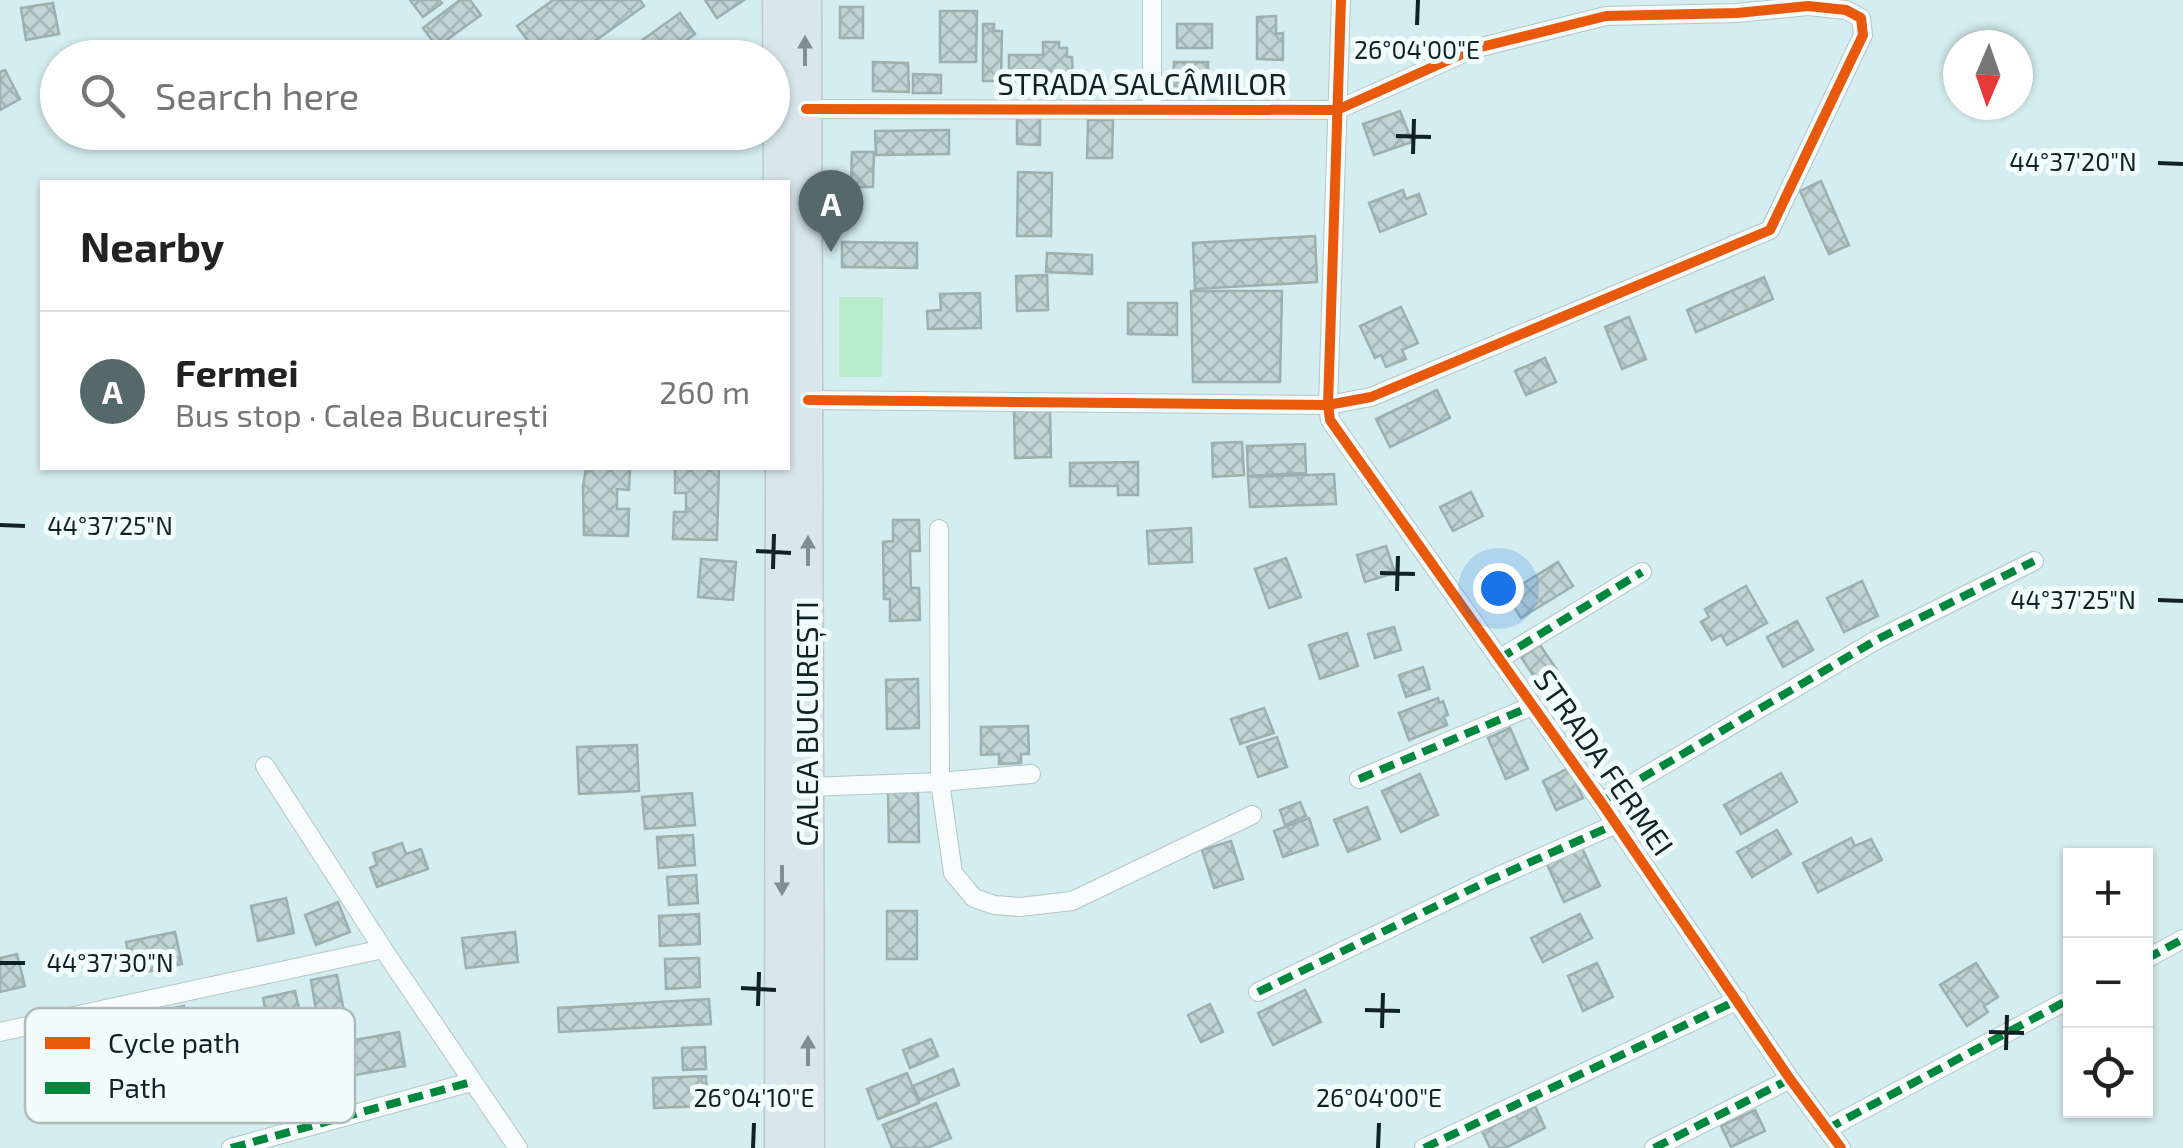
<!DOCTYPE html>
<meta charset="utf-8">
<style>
:root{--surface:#fff;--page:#f2f2f2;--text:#222;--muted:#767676;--line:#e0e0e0;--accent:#55696b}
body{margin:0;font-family:"Exo 2",sans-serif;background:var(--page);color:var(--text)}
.controls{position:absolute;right:30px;bottom:30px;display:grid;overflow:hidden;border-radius:0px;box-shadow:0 2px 8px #0004}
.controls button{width:90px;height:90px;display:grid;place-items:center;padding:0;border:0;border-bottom:2px solid var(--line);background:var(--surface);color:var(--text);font:50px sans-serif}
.compass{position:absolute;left:1943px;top:30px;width:90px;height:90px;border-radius:50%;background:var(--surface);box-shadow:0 2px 8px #0004;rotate:182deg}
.you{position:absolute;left:1498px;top:588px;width:35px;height:35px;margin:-25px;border:8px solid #fff;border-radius:50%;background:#1a73e8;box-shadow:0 0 0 15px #1a73e833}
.badge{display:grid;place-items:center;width:65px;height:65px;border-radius:50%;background:var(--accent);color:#fff;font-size:32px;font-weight:700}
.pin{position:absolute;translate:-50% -82px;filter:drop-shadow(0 2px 5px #0008)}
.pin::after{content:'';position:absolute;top:52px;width:35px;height:30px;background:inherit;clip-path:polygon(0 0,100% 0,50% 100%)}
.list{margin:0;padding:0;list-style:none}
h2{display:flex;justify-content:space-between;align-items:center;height:130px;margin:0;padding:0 40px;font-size:42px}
h2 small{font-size:32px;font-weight:400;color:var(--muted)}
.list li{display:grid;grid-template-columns:65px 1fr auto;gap:30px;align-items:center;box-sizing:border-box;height:160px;padding:0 40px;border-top:2px solid var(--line)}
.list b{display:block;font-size:38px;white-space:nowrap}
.list p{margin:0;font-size:32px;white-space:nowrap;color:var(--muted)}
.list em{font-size:32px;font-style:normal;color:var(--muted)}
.icon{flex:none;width:55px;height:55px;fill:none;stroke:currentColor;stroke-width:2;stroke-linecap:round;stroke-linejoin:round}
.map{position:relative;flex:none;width:2183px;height:1148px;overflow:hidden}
.search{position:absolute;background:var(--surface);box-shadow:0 2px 8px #0004;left:40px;top:40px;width:750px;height:110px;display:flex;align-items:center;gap:25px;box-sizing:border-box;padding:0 35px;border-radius:55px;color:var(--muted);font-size:38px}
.panel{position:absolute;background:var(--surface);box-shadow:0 2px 8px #0004;left:40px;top:180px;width:750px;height:290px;border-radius:0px}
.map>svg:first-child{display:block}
.grass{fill:#bbebcd}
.building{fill:url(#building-cross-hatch);stroke:#9cb0af;stroke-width:2.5}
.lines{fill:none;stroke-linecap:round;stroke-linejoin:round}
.street-casing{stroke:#b3c6c9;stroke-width:20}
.highway-casing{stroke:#bcc8c9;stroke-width:35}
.street{stroke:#f9fcfd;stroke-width:18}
.highway{stroke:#d9e7ed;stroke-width:32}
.quiet{stroke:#00873e;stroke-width:8;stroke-dasharray:15 8;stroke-linecap:butt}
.cycleway-casing{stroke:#f3fcfd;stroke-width:16}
.cycleway{stroke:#e8590c;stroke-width:10}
.oneway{fill:#7f8e93}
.ticks{fill:none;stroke:#102224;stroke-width:4}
.labels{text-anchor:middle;stroke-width:10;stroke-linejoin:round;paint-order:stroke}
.street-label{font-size:30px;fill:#102224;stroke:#f3fcfd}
.key{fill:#f3fcfd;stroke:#afbbbc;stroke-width:2.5}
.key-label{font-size:28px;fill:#102224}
.ticks-label{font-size:25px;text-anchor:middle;fill:#102224;stroke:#f3fcfd;stroke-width:10;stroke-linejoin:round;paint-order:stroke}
</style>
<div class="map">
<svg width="2183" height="1148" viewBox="0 0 2183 1148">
<defs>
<pattern id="building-cross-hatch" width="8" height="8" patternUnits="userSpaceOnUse" patternTransform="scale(2.5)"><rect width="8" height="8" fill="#c0d4d3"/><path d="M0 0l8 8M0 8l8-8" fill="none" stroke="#a4b6b5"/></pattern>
</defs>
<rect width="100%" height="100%" fill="#d4edf0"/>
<path class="grass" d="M839 297H883L882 377H839Z"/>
<g class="building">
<path d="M410 0H439L442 3 423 17Z"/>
<path d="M460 0H470L481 15 437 47 423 28Z"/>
<path d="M553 0H640L644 6 571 58H541L517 26Z"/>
<path d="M705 0H744L717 18Z"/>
<path d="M53 3 59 34 26 40 21 8Z"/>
<rect x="840" y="7" width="23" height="31"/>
<path d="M940 11H977L976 62H940Z"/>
<path d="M680 13 695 34 662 58H653L641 41Z"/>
<path d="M1276 16V34L1283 33V60L1257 59V17Z"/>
<path d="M983 24H994V31H1002L1001 81H983Z"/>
<rect x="1177" y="24" width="35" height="24"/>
<path d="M1043 42H1059V48H1067V57H1072L1073 81H1041V89H1009V55H1043Z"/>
<path d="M873 62 908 63 909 92 873 91Z"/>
<path d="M1174 62H1208V87H1173Z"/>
<path d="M5 70 20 99 0 110V72Z"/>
<path d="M913 74 941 75V93H913Z"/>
<path d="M1017 111 1040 112V145L1017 144Z"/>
<path d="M1400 111 1412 142 1374 155 1363 124Z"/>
<path d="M1088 120H1113L1112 158H1087Z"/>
<path d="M949 130V154L876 155 875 131Z"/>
<path d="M533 132H559L542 145Z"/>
<path d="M852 152H874L873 187H851Z"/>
<path d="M1018 172 1052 173 1051 236H1017Z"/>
<path d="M1821 181 1849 245 1829 254 1800 191Z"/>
<path d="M1403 190 1406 199 1419 194 1426 214 1380 232 1369 203Z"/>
<path d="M1315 236 1317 282 1195 289 1193 243Z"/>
<path d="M842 242 917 243V268L842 267Z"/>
<path d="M1047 253 1092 255V274L1046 272Z"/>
<path d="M1047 275 1048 310 1017 311 1016 276Z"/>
<path d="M1764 277 1773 299 1696 332 1687 310Z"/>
<path d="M1191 291H1282L1280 382H1193Z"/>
<path d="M980 293 981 328 928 329 927 311 941 310 940 294Z"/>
<path d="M1128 303H1177V335L1128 334Z"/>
<path d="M1401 307 1418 343 1402 350 1406 359 1386 367 1381 355 1375 358 1360 326Z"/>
<path d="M1629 317 1646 359 1622 369 1605 327Z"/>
<path d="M1545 358 1556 382 1526 395 1515 371Z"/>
<path d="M1437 390 1450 418 1390 447 1376 419Z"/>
<path d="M1050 410 1051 457 1015 458 1014 411Z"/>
<path d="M1242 442 1244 475 1213 477 1212 443Z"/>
<path d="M1305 444 1306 473 1248 476 1247 446Z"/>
<path d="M1138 462V495H1118V486H1070V463Z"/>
<path d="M586 468H630L629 490 617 489V509H629L628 536 584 535 583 486Z"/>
<path d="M675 468H719L717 540 673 539 674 512H686V493H675Z"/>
<path d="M1334 474 1336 504 1250 507 1248 477Z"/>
<path d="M1471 492 1483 516 1453 531 1440 507Z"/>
<path d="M893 520H919L920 551H910L911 588H919L920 620 890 621V599H884L883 542 893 541Z"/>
<path d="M1191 528 1192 562 1149 564 1147 531Z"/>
<path d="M1386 546 1395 573 1365 582 1357 555Z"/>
<path d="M1286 558 1301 597 1269 608 1255 569Z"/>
<path d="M701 559 736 562 733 600 698 597Z"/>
<path d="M1558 562 1573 586 1521 618 1506 594Z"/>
<path d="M1862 581 1878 616 1844 632 1827 598Z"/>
<path d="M1746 586 1767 623 1727 645 1721 635 1712 640 1701 622 1709 617 1705 609Z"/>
<path d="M1797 621 1813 650 1783 667 1767 637Z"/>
<path d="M1394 627 1401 650 1375 658 1368 634Z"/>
<path d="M1347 633 1358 666 1320 679 1309 645Z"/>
<path d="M1540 645 1557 670 1538 683 1521 657Z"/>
<path d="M1423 667 1430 689 1406 697 1399 675Z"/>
<path d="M918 679 919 728 887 729 886 680Z"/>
<path d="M1438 698 1439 703 1443 701 1448 715 1444 717 1447 725 1409 740 1399 713Z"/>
<path d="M1264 708 1274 733 1240 744 1231 719Z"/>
<path d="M1028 726 1029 754H1021V763L999 764V754L981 755V727Z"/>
<path d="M1510 728 1528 769 1506 779 1488 738Z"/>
<path d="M1277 737 1287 767 1258 777 1247 747Z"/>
<path d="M637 745 639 791 579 794 577 747Z"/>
<path d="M1569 768 1583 798 1556 810 1543 781Z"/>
<path d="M1781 773 1797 802 1741 834 1724 805Z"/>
<path d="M1420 774 1438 815 1401 832 1382 791Z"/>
<path d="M888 792H918L919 842H889Z"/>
<path d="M692 793 695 825 645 829 642 797Z"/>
<path d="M1300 802 1306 816 1285 825 1280 810Z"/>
<path d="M1367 807 1380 839 1348 852 1334 820Z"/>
<path d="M1309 818 1318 845 1283 857 1274 831Z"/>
<path d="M1777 830 1791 854 1752 877 1737 852Z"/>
<path d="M693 835 695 865 659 868 657 837Z"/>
<path d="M1851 838 1855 846 1871 839 1882 860 1818 892 1803 863Z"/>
<path d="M1231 841 1243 879 1214 888 1202 850Z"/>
<path d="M402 843 406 854 421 849 428 869 377 887 370 868 377 865 373 853Z"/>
<path d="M1582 848 1600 886 1564 902 1547 864Z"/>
<path d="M696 875 698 903 669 905 667 877Z"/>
<path d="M286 898 294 933 258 941 251 906Z"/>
<path d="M338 902 350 932 316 945 305 915Z"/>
<rect x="887" y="911" width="30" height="48"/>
<path d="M699 914 700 944 660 946 659 916Z"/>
<path d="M1580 914 1592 938 1543 962 1531 938Z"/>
<path d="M175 932 182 964 133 975 126 942Z"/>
<path d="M515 932 518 962 466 968 462 938Z"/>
<path d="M17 954 25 986 0 992V958Z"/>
<path d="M699 958 700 987 666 989 665 959Z"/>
<path d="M1597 963 1613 997 1583 1011 1568 976Z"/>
<path d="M1976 963 1998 997 1984 1006 1988 1012 1967 1026 1940 985Z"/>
<path d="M337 975 344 1012 317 1016 311 980Z"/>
<path d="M1305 990 1321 1022 1273 1045 1258 1013Z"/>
<path d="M295 991 304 1030 271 1037 263 998Z"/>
<path d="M709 999 711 1024 559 1032 558 1008Z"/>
<path d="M1210 1004 1223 1032 1201 1042 1188 1015Z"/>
<path d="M184 1006 186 1015 196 1013 199 1029 190 1031 193 1050 180 1052 178 1042 160 1045 156 1018 171 1015 169 1009Z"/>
<path d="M399 1032 405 1066 355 1075 349 1041Z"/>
<path d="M931 1039 938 1056 910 1068 903 1050Z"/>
<path d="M705 1047 706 1069 683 1070 682 1048Z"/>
<path d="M953 1069 959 1085 920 1101 913 1086Z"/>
<path d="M907 1073 919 1103 878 1119 867 1089Z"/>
<path d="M706 1076 707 1106 654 1108 653 1078Z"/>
<path d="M936 1103 951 1138 927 1148H892L883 1125Z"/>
<path d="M1535 1106 1545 1128 1505 1148H1490L1482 1131Z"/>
<path d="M1755 1110 1765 1131 1731 1147 1721 1126Z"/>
</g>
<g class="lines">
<defs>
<g id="street">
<path d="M1341 0 1328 405 1330 420 1601 802 1790 1079 1841 1148"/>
<path d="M806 109 1337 110 1473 49 1606 16 1737 13 1808 6 1846 10 1861 18 1863 35 1770 230 1371 397 1328 405 808 400"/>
<path d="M1152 110V0"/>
<path d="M939 529 940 782 953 873 974 898 994 905 1020 907 1072 901 1252 815"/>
<path d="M1499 659 1642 572"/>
<path d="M265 766 383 949 518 1148"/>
<path d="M1359 779 1532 706"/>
<path d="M809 787 940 782 1031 774"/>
<path d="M1601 802 1878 639 2034 561"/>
<path d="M2146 959 2183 939"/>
<path d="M1258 992 1490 880 1616 824"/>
<path d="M0 1032 383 949"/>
<path d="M1827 1129 2070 999"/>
<path d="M231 1148 471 1082"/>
<path d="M1424 1148 1738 1000"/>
<path d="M1654 1148 1790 1079"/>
</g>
<g id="highway">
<path d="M779 0 780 182"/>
<path d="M805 0 808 1148"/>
<path d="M781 1148 782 468"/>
</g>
</defs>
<use href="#street" class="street-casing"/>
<use href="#highway" class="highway-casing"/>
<use href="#street" class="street"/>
<use href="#highway" class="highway"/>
<g class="quiet">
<path d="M1499 659 1642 572"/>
<path d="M1359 779 1532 706"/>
<path d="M1601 802 1878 639 2034 561"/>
<path d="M2146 959 2183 939"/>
<path d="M1258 992 1490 880 1616 824"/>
<path d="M1827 1129 2070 999"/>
<path d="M231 1148 471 1082"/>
<path d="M1424 1148 1738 1000"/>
<path d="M1654 1148 1790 1079"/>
</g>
<defs>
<g id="cycleway">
<path d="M1341 0 1328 405 1330 420 1601 802 1790 1079 1841 1148"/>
<path d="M806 109 1337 110 1473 49 1606 16 1737 13 1808 6 1846 10 1861 18 1863 35 1770 230 1371 397 1328 405 808 400"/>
</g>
</defs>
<use href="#cycleway" class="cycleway-casing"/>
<use href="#cycleway" class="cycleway"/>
</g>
<defs><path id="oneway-solid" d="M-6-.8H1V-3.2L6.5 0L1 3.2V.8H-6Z" transform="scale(2.5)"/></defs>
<g class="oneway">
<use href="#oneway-solid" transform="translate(805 51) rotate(-90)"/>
<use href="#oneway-solid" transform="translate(808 551) rotate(-90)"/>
<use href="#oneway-solid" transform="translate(782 880) rotate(90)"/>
<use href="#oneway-solid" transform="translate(808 1051) rotate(-90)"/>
</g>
<path class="ticks" d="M1417 25 1418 0M1396 136 1431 137M1413 154 1414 119M2158 163 2183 164M0 525 25 526M756 551 791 553M773 569 774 534M1380 573 1415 574M1397 591 1398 556M2158 600 2183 601M0 963H25M741 988 776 990M758 1006 759 972M1365 1010 1400 1011M1382 1028 1383 993M1989 1032 2024 1033M2006 1050 2007 1015M753 1148 754 1123M1378 1148 1379 1123"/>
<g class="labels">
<g class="street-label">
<text x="1142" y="95">STRADA SALCÂMILOR</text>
<text transform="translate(808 724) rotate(-90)" y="10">CALEA BUCUREȘTI</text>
<text transform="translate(1603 763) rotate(55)" y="10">STRADA FERMEI</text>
</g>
</g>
<rect x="25" y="1008" width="330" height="115" rx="15" class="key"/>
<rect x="45" y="1037" width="45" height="12" fill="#e8590c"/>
<rect x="45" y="1082" width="45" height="12" fill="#00873e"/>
<g class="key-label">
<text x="108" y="1053">Cycle path</text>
<text x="108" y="1098">Path</text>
</g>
<g class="ticks-label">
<text x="1417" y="59">26°04'00"E</text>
<text x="2073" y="171">44°37'20"N</text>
<text x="110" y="535">44°37'25"N</text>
<text x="2073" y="609">44°37'25"N</text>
<text x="110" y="972">44°37'30"N</text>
<text x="754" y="1107">26°04'10"E</text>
<text x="1379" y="1107">26°04'00"E</text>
</g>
</svg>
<div class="controls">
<button>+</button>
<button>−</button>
<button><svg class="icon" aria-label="locate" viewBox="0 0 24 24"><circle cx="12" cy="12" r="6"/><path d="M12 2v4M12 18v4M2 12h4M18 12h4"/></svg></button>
</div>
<svg class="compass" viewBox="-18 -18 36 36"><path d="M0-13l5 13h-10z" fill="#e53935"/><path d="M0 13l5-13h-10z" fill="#767676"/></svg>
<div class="you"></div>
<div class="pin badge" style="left:831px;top:252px">A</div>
<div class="search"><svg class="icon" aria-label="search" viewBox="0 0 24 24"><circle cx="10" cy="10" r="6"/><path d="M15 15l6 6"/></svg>Search here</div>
<section class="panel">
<h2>Nearby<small></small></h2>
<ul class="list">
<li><span class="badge">A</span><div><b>Fermei</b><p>Bus stop · Calea București</p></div><em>260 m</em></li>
</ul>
</section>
</div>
